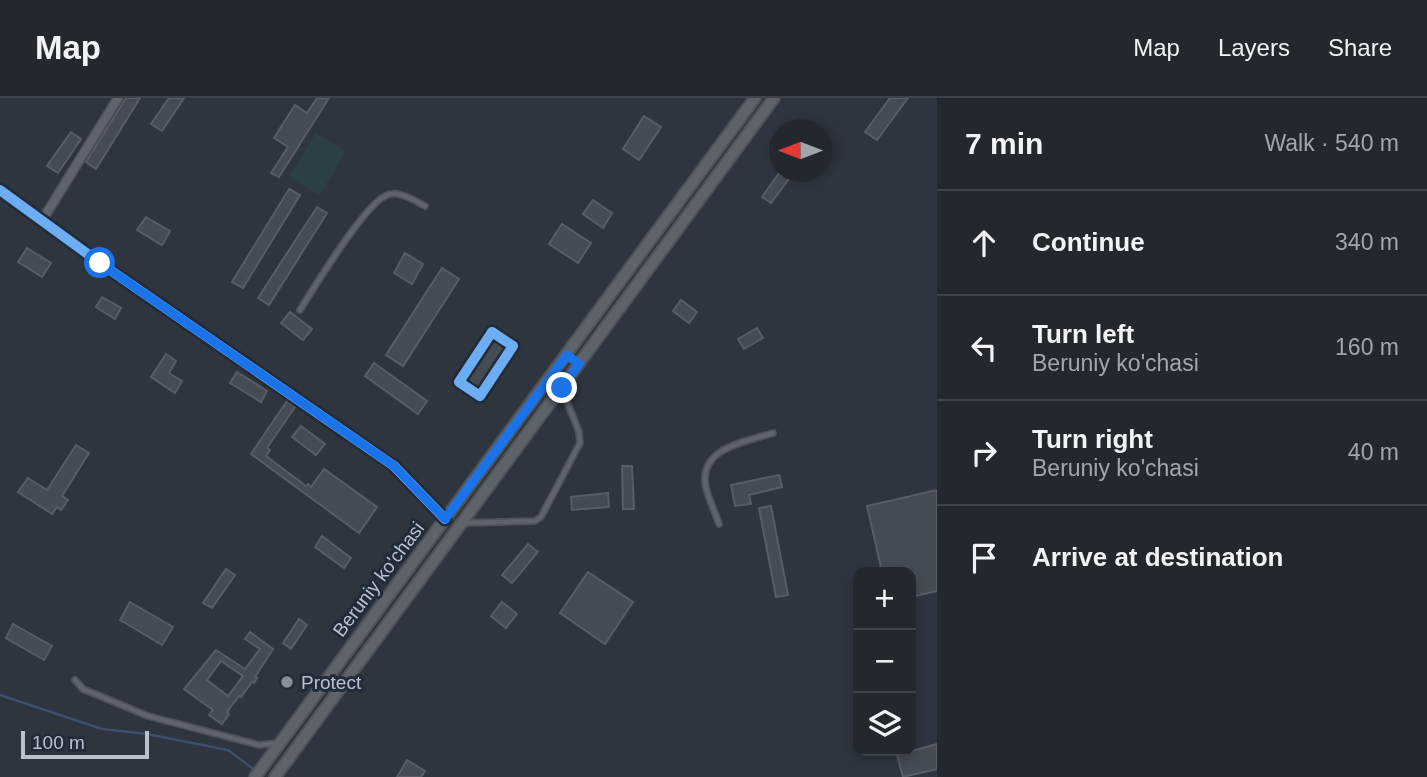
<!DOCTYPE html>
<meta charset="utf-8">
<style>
:root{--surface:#22282e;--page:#2a3036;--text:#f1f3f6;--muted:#a2a6aa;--line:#3f444a}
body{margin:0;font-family:Helvetica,sans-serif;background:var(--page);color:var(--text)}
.controls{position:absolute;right:21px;bottom:21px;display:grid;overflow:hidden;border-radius:14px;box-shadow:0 4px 10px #0003}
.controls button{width:63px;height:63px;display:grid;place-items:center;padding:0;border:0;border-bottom:2px solid var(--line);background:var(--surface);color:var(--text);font:35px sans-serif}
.compass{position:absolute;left:769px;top:21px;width:63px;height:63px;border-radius:50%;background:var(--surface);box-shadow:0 4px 10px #0003;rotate:270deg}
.scale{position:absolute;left:21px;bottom:18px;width:128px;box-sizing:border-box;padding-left:7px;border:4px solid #bac1cd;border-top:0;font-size:19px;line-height:24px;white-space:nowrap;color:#bac1cd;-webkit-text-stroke:5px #212b39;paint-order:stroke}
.stop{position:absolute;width:21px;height:21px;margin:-16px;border:5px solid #1a73e8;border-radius:50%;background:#fff}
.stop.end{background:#1a73e8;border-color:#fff;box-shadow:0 2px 7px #0008}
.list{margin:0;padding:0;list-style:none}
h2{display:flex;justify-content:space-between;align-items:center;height:91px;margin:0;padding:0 28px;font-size:30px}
h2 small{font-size:23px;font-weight:400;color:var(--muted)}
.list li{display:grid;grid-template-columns:46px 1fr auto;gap:21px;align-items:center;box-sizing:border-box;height:105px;padding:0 28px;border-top:2px solid var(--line)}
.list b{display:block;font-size:26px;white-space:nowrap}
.list p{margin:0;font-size:23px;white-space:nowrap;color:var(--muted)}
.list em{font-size:23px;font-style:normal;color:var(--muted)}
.icon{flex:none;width:38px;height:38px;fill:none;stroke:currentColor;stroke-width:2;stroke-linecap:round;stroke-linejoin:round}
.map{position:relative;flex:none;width:937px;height:679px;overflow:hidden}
header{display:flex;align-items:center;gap:42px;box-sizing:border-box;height:98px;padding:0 35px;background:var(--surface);border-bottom:2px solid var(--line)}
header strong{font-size:33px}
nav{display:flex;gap:38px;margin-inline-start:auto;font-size:24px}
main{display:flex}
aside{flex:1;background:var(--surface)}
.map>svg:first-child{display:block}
.green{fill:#2b4044}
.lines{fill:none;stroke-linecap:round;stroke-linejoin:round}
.stream{stroke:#3d4f69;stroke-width:2.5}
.building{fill:#454b52;stroke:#575c65;stroke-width:2;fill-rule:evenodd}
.lane-casing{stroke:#4d5158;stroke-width:8}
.street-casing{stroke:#4d5158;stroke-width:11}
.secondary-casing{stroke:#4d5158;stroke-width:14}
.lane{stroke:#5f636b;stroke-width:4.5}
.street{stroke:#5f636b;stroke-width:8}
.secondary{stroke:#5e6269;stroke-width:10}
.cycleway-casing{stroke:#212b39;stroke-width:15}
.cycleway{stroke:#6dadf4;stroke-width:10}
.route{stroke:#1a73e8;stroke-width:9}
.poi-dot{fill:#89909b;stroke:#212b39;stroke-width:2.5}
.labels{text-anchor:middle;stroke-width:6;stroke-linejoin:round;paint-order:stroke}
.street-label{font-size:19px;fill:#bac1cd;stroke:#212b39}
.poi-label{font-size:19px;fill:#bac1cd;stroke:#212b39;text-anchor:start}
</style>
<header>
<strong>Map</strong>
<nav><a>Map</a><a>Layers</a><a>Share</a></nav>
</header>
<main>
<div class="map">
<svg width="937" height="679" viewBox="0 0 937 679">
<rect width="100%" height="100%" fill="#2e353e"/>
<path class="green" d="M316 35 346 54 319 97 289 79Z"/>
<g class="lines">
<path class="stream" d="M0 597 102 631 147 636 228 652 256 673"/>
</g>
<g class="building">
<path d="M126 0H140L96 71 86 64Z"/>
<path d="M169 0H184L162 33 151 26Z"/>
<path d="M317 0H329L279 79 271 75 288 49 274 40 295 7 307 15Z"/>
<path d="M890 0H908L877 42 865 34Z"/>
<path d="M644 18 661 29 639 62 623 51Z"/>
<path d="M71 34 81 41 58 75 47 68Z"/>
<path d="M780 74H794L771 105 762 99Z"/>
<path d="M289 91 300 97 243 190 232 184Z"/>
<path d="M593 102 612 115 603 130 583 116Z"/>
<path d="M317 109 327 115 269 207 258 200Z"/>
<path d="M146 119 170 133 162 147 137 132Z"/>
<path d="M562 126 591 145 578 165 549 146Z"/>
<path d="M27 150 51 165 42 179 18 164Z"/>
<path d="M405 155 423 166 412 186 394 175Z"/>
<path d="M442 170 459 181 403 268 386 257Z"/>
<path d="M102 199 121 210 115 221 96 209Z"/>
<path d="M681 202 697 214 689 225 673 213Z"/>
<path d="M290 214 312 231 303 242 281 225Z"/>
<path d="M757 230 763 240 744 251 738 241Z"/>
<path d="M494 243 504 250 478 289 468 282Z"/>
<path d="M166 256 176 263 169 275 182 283 175 295 151 279Z"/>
<path d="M374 265 427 303 418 316 365 278Z"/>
<path d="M237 274 267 293 261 304 230 285Z"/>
<path d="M287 303 295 309 267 350 270 352 266 358 306 388 308 386 311 389 324 371 377 409 359 435 251 356Z"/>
<path d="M301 328 325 346 316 357 292 339Z"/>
<path d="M76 347 89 355 62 398 68 402 61 412 57 409 52 416 18 394 28 380 47 392Z"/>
<path d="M622 368H632L634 411H623Z"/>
<path d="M779 377 782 389 749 397 751 406 735 408 731 387Z"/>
<path d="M937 392V493L911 499V474H882L867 408Z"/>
<path d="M608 395 609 409 572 412 571 399Z"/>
<path d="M771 408 788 497 776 499 759 410Z"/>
<path d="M322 438 351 460 344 470 315 449Z"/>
<path d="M528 446 538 454 512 485 502 477Z"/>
<path d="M226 471 235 477 212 510 203 505Z"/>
<path d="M588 474 633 504 605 546 560 515Z"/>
<path d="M130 504 173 529 162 547 120 522Z"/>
<path d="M502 504 517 516 506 530 491 518Z"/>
<path d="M299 521 307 527 291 551 283 545Z"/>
<path d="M13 526 52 548 44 562 6 540Z"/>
<path d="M250 534 273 551 255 579 257 580 254 585 252 584 241 599 239 598 227 614 229 616 222 626 209 617 213 612 184 591 216 552 245 571 260 551 245 541ZM221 563 243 578 228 598 207 582Z"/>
<path d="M937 646V671L903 679 897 657Z"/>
<path d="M407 662 425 673 421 679H397Z"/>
</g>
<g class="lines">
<defs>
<g id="lane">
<path d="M300 212C315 188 363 109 385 98 398 91 413 102 425 108"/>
<path d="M464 425 535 423 541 419 580 345 579 334 562 291"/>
<path d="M719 426C715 414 709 402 706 390 697 350 745 344 773 335"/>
<path d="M75 582 83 591 148 618 259 647 279 645"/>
</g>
<g id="street">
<path d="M0 92 100 165 394 368 445 421"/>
<path d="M43 121 118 0"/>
<path d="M492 234 513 248 480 298 459 284Z"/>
</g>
<g id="secondary">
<path d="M255 679 755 0"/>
<path d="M275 679 774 0"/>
</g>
</defs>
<use href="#lane" class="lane-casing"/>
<use href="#street" class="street-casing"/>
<use href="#secondary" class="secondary-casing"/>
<use href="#lane" class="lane"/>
<use href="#street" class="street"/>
<use href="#secondary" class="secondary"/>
<defs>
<g id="cycleway">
<path d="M0 92 100 165 394 368 445 421"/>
<path d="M492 234 513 248 480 298 459 284Z"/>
</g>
</defs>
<use href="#cycleway" class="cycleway-casing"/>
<use href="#cycleway" class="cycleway"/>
</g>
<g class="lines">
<path class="route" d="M100 165 394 368 445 421 567 257 579 266 562 290"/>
</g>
<circle class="poi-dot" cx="287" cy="584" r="7"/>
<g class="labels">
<g class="street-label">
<text transform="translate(378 481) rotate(-53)" y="7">Beruniy ko'chasi</text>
</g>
<g class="poi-label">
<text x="301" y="591">Protect</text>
</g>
</g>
</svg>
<div class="controls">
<button>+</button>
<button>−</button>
<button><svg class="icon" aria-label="layers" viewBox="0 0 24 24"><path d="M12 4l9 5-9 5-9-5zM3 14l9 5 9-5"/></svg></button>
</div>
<svg class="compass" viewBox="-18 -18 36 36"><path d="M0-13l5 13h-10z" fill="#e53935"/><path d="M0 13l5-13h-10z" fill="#a2a6aa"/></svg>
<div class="scale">100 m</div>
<div class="stop" style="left:100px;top:165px"></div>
<div class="stop end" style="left:562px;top:290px"></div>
</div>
<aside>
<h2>7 min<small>Walk · 540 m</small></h2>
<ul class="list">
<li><svg class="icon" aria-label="ahead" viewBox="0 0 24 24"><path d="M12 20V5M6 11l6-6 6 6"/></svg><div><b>Continue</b></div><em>340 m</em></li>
<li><svg class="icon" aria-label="left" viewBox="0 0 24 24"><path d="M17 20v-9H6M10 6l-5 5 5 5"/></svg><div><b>Turn left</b><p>Beruniy ko'chasi</p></div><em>160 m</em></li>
<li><svg class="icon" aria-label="right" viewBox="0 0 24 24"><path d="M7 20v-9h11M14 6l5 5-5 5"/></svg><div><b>Turn right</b><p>Beruniy ko'chasi</p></div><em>40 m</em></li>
<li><svg class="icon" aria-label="arrive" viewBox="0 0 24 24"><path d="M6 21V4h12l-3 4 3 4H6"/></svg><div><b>Arrive at destination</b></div></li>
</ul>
</aside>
</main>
